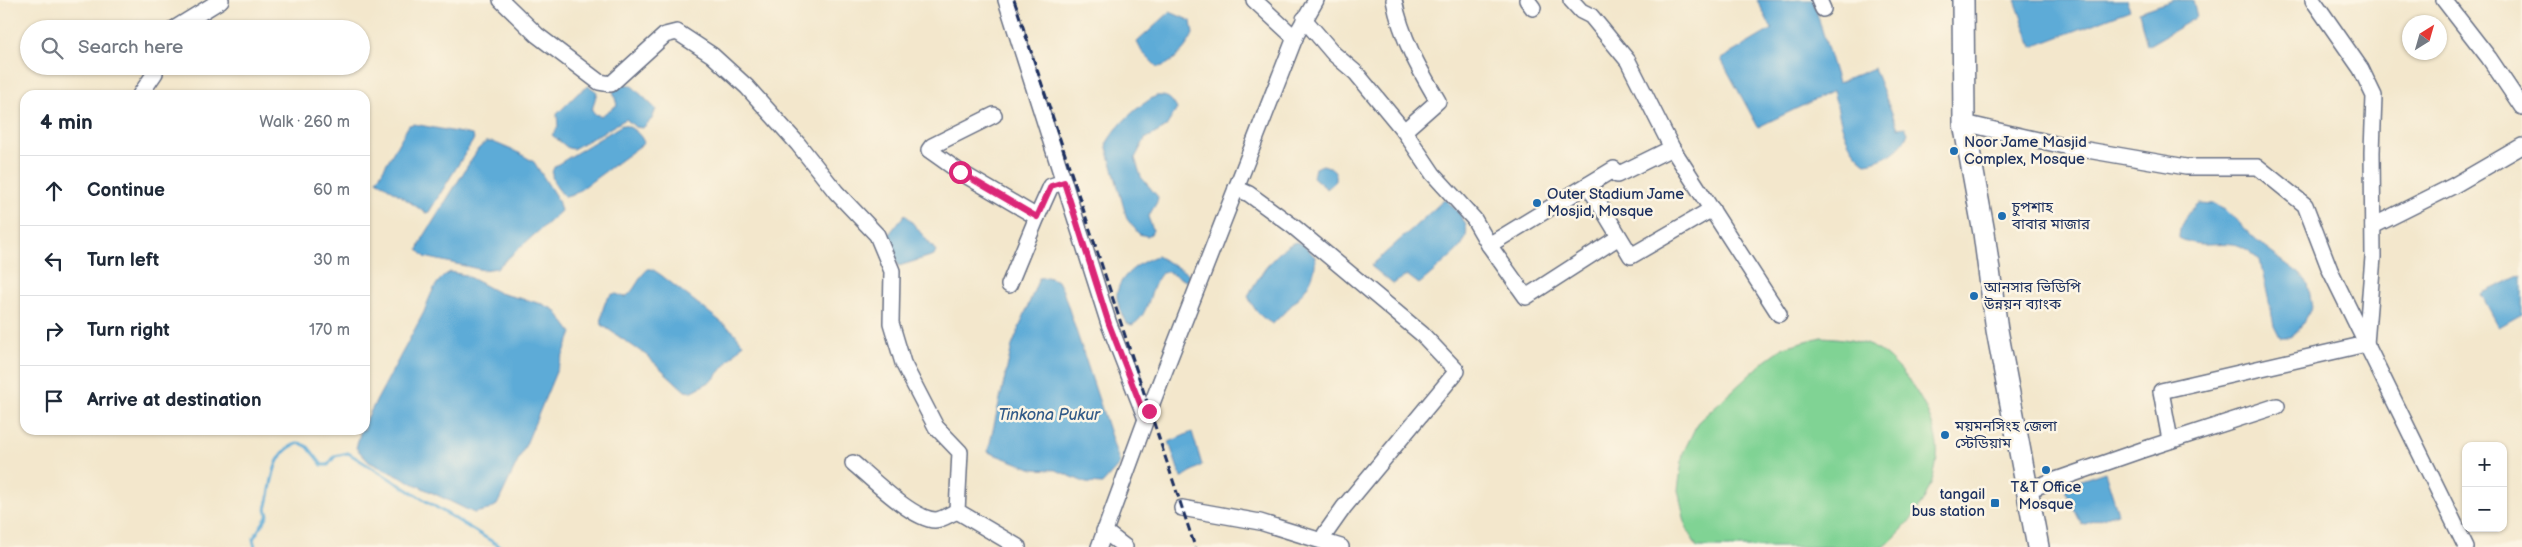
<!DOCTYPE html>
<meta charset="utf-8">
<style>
:root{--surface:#fff;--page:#f2f2f3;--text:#1f2937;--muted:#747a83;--line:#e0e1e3}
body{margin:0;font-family:"Balsamiq Sans","Noto Sans Bengali",sans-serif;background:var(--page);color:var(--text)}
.controls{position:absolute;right:15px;bottom:15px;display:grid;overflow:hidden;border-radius:10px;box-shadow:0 1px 4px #0004}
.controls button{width:45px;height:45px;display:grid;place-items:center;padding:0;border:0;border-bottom:1px solid var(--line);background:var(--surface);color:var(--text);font:25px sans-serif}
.compass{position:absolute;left:2402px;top:15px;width:45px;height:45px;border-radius:50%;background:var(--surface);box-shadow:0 1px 4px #0004;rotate:37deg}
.stop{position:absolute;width:15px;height:15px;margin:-11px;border:4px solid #db2777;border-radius:50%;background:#fff}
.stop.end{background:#db2777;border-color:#fff;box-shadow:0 1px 5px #0008}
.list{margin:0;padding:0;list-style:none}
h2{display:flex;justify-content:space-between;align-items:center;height:65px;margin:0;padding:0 20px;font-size:21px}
h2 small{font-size:16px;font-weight:400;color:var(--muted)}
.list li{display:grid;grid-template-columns:32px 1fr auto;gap:15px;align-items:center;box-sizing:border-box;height:70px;padding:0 20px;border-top:1px solid var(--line)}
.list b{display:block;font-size:19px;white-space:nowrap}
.list em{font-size:16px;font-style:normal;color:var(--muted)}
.icon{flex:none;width:28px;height:28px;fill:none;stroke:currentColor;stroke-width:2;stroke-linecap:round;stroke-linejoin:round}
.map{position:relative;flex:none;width:2522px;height:547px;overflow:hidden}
.search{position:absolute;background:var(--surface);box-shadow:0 1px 4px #0004;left:20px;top:20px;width:350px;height:55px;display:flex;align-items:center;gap:12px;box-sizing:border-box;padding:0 18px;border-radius:28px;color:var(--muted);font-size:19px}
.panel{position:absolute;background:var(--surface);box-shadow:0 1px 4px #0004;left:20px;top:90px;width:350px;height:345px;border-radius:15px}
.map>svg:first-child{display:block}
.green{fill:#80d394;stroke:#4e8179}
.water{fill:#5dabd7;stroke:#3c6d9a}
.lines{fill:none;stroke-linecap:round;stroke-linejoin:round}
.stream{stroke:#5dabd7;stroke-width:3}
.minor-casing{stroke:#676f84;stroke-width:18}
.highway-casing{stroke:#676f84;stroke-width:24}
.minor{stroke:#fff;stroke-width:15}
.highway{stroke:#fff;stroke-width:21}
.rail{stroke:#1b2f5e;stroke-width:3;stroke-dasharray:8 4;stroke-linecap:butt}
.route{stroke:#db2777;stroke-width:6}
.poi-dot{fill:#1f6fb2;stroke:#fcf5e5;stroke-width:2}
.labels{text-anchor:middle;stroke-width:5;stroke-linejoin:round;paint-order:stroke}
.poi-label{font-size:15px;fill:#1b2f5e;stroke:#fcf5e5;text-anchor:start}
.water-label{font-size:16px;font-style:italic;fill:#325a88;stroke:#fcf5e5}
</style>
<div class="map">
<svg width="2522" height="547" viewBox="0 0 2522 547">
<rect width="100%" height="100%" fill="#fcf5e5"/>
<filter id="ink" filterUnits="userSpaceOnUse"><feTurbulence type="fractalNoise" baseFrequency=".02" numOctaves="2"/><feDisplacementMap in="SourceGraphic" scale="10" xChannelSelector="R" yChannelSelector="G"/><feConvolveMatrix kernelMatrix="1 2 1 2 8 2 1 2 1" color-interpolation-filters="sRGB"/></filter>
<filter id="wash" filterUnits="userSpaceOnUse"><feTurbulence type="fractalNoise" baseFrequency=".0096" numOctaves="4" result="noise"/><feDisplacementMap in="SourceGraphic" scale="20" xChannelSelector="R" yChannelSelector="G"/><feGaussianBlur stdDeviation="1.12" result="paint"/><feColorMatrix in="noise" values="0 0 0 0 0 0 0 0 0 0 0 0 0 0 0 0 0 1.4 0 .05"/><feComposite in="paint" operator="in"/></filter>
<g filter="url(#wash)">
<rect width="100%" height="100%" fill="#f3e7cc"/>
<path class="green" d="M1821 337C1840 338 1863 340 1880 351 1908 370 1941 423 1937 458 1933 494 1911 524 1884 547H1697L1686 527 1678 490 1683 453 1698 422 1766 360 1784 347Z"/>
<g class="water">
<path d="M1757 0H1813L1838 83 1874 68 1898 128 1905 127 1908 133C1902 151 1884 160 1866 163 1843 148 1840 115 1833 91L1758 127 1721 59 1772 29Z"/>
<path d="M2015 0H2126L2130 10 2032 47Z"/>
<path d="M2174 0H2193L2197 17 2147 46 2139 12Z"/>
<path d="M1170 12 1191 21 1193 34C1188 46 1171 67 1157 67L1142 52 1137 42Z"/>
<path d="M625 84 632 86 656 109 652 119 643 128 635 127 626 119 573 149 568 148 552 135 558 127 557 114 578 93 589 86 597 92 592 110 595 114 601 116 617 105 613 91Z"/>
<path d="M1156 96C1168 95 1172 99 1177 109L1165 128 1145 139 1135 158 1141 177 1158 197 1157 202 1148 217 1153 230 1151 234 1147 236 1139 234 1127 219 1106 144C1117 125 1137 106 1156 96Z"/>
<path d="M414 124 472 135 474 139 429 212 426 213 377 180 409 125Z"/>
<path d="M622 125C630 125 642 135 644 143L573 195 565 197C557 188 547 177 555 166Z"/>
<path d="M486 142H493L519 153 534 162 558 200 561 211 497 268 483 270 425 257 418 250 423 238 478 149Z"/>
<path d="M1323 165C1333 168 1337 170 1336 181L1327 189 1313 177 1315 168Z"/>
<path d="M1445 199C1470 222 1476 235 1449 258 1439 267 1429 276 1419 284L1407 275 1393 284 1371 266Z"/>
<path d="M2199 203 2213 204 2227 211 2265 248 2300 274 2308 283 2312 307 2299 330 2290 337H2280L2274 325 2260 260C2253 254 2243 245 2233 244 2213 242 2199 248 2179 238 2179 221 2187 214 2199 203Z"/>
<path d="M905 214 936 251 934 255 899 266 886 238Z"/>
<path d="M1295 242 1303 244 1315 257C1318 285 1290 305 1273 324 1260 317 1254 310 1248 296 1258 277 1275 251 1295 242Z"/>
<path d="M1157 256 1189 274V280L1186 281 1168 272H1163C1148 287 1151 315 1132 325L1126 323C1123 318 1117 302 1117 297 1116 277 1141 261 1157 256Z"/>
<path d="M648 269H652L661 275 734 332 743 344 713 380 691 392 685 391 646 355 602 325C600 317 604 297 613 294 617 293 622 297 625 297 634 293 639 276 648 269Z"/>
<path d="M450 272 465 275 499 293 542 304 555 310 572 333 527 442 497 505 488 510 474 513 369 462 356 448 361 430H365V422L424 312C430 296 435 280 450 272Z"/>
<path d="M2522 275V314L2499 327 2481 294Z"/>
<path d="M1047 277 1058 281 1063 291 1120 464 1102 484 1086 483 1056 470 1033 469 988 452 1012 346 1039 278Z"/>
<path d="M1192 432 1202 465 1181 478 1169 442Z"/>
<path d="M2105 472 2118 513 2082 525 2063 486Z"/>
</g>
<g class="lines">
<path class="stream" d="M255 547 253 539 268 515 266 509C273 485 270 450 300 443L308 447 322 465H328L335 456 348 453 501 547"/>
</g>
</g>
<g filter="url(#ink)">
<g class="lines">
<defs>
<g id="minor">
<path d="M501 0 537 35 599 82 611 84 665 35 677 32 712 55 747 87 798 144 836 192 877 235 892 271 891 323 903 363 936 427 960 452 957 511 1018 547"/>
<path d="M1006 0 1109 324 1146 419"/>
<path d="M1254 0 1295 38"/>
<path d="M1394 0C1401 37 1419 69 1438 101L1404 131 1433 174 1474 219 1489 245 1526 297 1619 237"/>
<path d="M1527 0 1533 8"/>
<path d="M1571 0 1581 11 1591 16 1628 61 1672 148 1779 314"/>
<path d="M1819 0 1823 9"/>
<path d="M2444 0 2489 58 2522 107"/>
<path d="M1304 19 1334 54 1356 73 1404 131"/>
<path d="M174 29 221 0"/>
<path d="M140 95 155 73V66"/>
<path d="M994 115 932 146 929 150 960 172 1037 217 1009 285"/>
<path d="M1964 123 2064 146 2186 167H2258L2305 205 2330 270 2466 547"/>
<path d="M1588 185 1631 256 1712 209"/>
<path d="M1236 188 1249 194 1294 227 1422 334 1457 371 1344 507 1325 534"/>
<path d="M1037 217 1051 186 1064 182"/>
<path d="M2373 226 2453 186 2522 146"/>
<path d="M1489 245 1614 169 1617 175 1672 148"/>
<path d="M2170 440 2161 391 2366 344 2373 257 2372 152 2374 96 2361 69 2313 0"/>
<path d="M853 463C871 478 912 519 935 520 942 520 950 514 957 511"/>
<path d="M2027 490 2142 450 2277 406"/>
<path d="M1182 508 1260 522 1341 547"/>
<path d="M1104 531 1125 547"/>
<path d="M1099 547 1149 411 1296 35 1316 0"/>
</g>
<path id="highway" d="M1963 0 1964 123 1984 233 1997 330 2038 547"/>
</defs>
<use href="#minor" class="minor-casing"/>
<use href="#highway" class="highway-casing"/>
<use href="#minor" class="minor"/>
<use href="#highway" class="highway"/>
<path class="rail" d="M1014 0 1195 547"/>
</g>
</g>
<g class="lines" filter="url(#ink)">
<path class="route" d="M960 172 1037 217 1051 186 1064 182 1109 324 1146 419 1149 411"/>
</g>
<g class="poi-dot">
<circle cx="1954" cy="151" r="5"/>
<circle cx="1537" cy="203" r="5"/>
<circle cx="2002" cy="216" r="5"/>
<circle cx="1974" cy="296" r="5"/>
<circle cx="1945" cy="435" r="5"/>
<circle cx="2046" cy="470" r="5"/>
<rect x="1990" y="498" width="10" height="10" rx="2.5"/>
</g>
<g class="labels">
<g class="poi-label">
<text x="1964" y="147">Noor Jame Masjid<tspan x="1964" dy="17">Complex, Mosque</tspan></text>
<text x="1547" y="199">Outer Stadium Jame<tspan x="1547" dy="17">Mosjid, Mosque</tspan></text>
<text x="2012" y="212">চুপশাহ<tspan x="2012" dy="17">বাবার মাজার</tspan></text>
<text x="1984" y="292">আনসার ভিডিপি<tspan x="1984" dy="17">উন্নয়ন ব্যাংক</tspan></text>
<text x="1955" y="431">ময়মনসিংহ জেলা<tspan x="1955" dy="17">স্টেডিয়াম</tspan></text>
<text x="2046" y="492" text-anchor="middle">T&amp;T Office<tspan x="2046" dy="17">Mosque</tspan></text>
<text x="1985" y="499" text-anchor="end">tangail<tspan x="1985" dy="17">bus station</tspan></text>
</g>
<g class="water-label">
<text x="1049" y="420">Tinkona Pukur</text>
</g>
</g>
</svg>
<div class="controls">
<button>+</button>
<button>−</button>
</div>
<svg class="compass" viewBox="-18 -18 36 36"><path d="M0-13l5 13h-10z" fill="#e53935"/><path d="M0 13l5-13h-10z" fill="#747a83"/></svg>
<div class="stop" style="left:960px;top:172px"></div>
<div class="stop end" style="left:1149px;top:411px"></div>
<div class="search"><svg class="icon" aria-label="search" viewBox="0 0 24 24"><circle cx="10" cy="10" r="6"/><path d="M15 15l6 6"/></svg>Search here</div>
<section class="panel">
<h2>4 min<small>Walk · 260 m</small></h2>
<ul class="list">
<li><svg class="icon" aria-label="ahead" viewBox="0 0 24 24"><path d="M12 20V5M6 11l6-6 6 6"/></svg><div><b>Continue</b></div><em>60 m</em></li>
<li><svg class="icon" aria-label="left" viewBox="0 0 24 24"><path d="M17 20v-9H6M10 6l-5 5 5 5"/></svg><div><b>Turn left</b></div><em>30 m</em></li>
<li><svg class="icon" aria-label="right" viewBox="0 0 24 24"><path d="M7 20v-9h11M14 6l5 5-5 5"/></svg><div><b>Turn right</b></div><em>170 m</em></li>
<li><svg class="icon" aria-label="arrive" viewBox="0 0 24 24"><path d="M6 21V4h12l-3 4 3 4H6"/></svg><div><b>Arrive at destination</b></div></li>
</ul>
</section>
</div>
